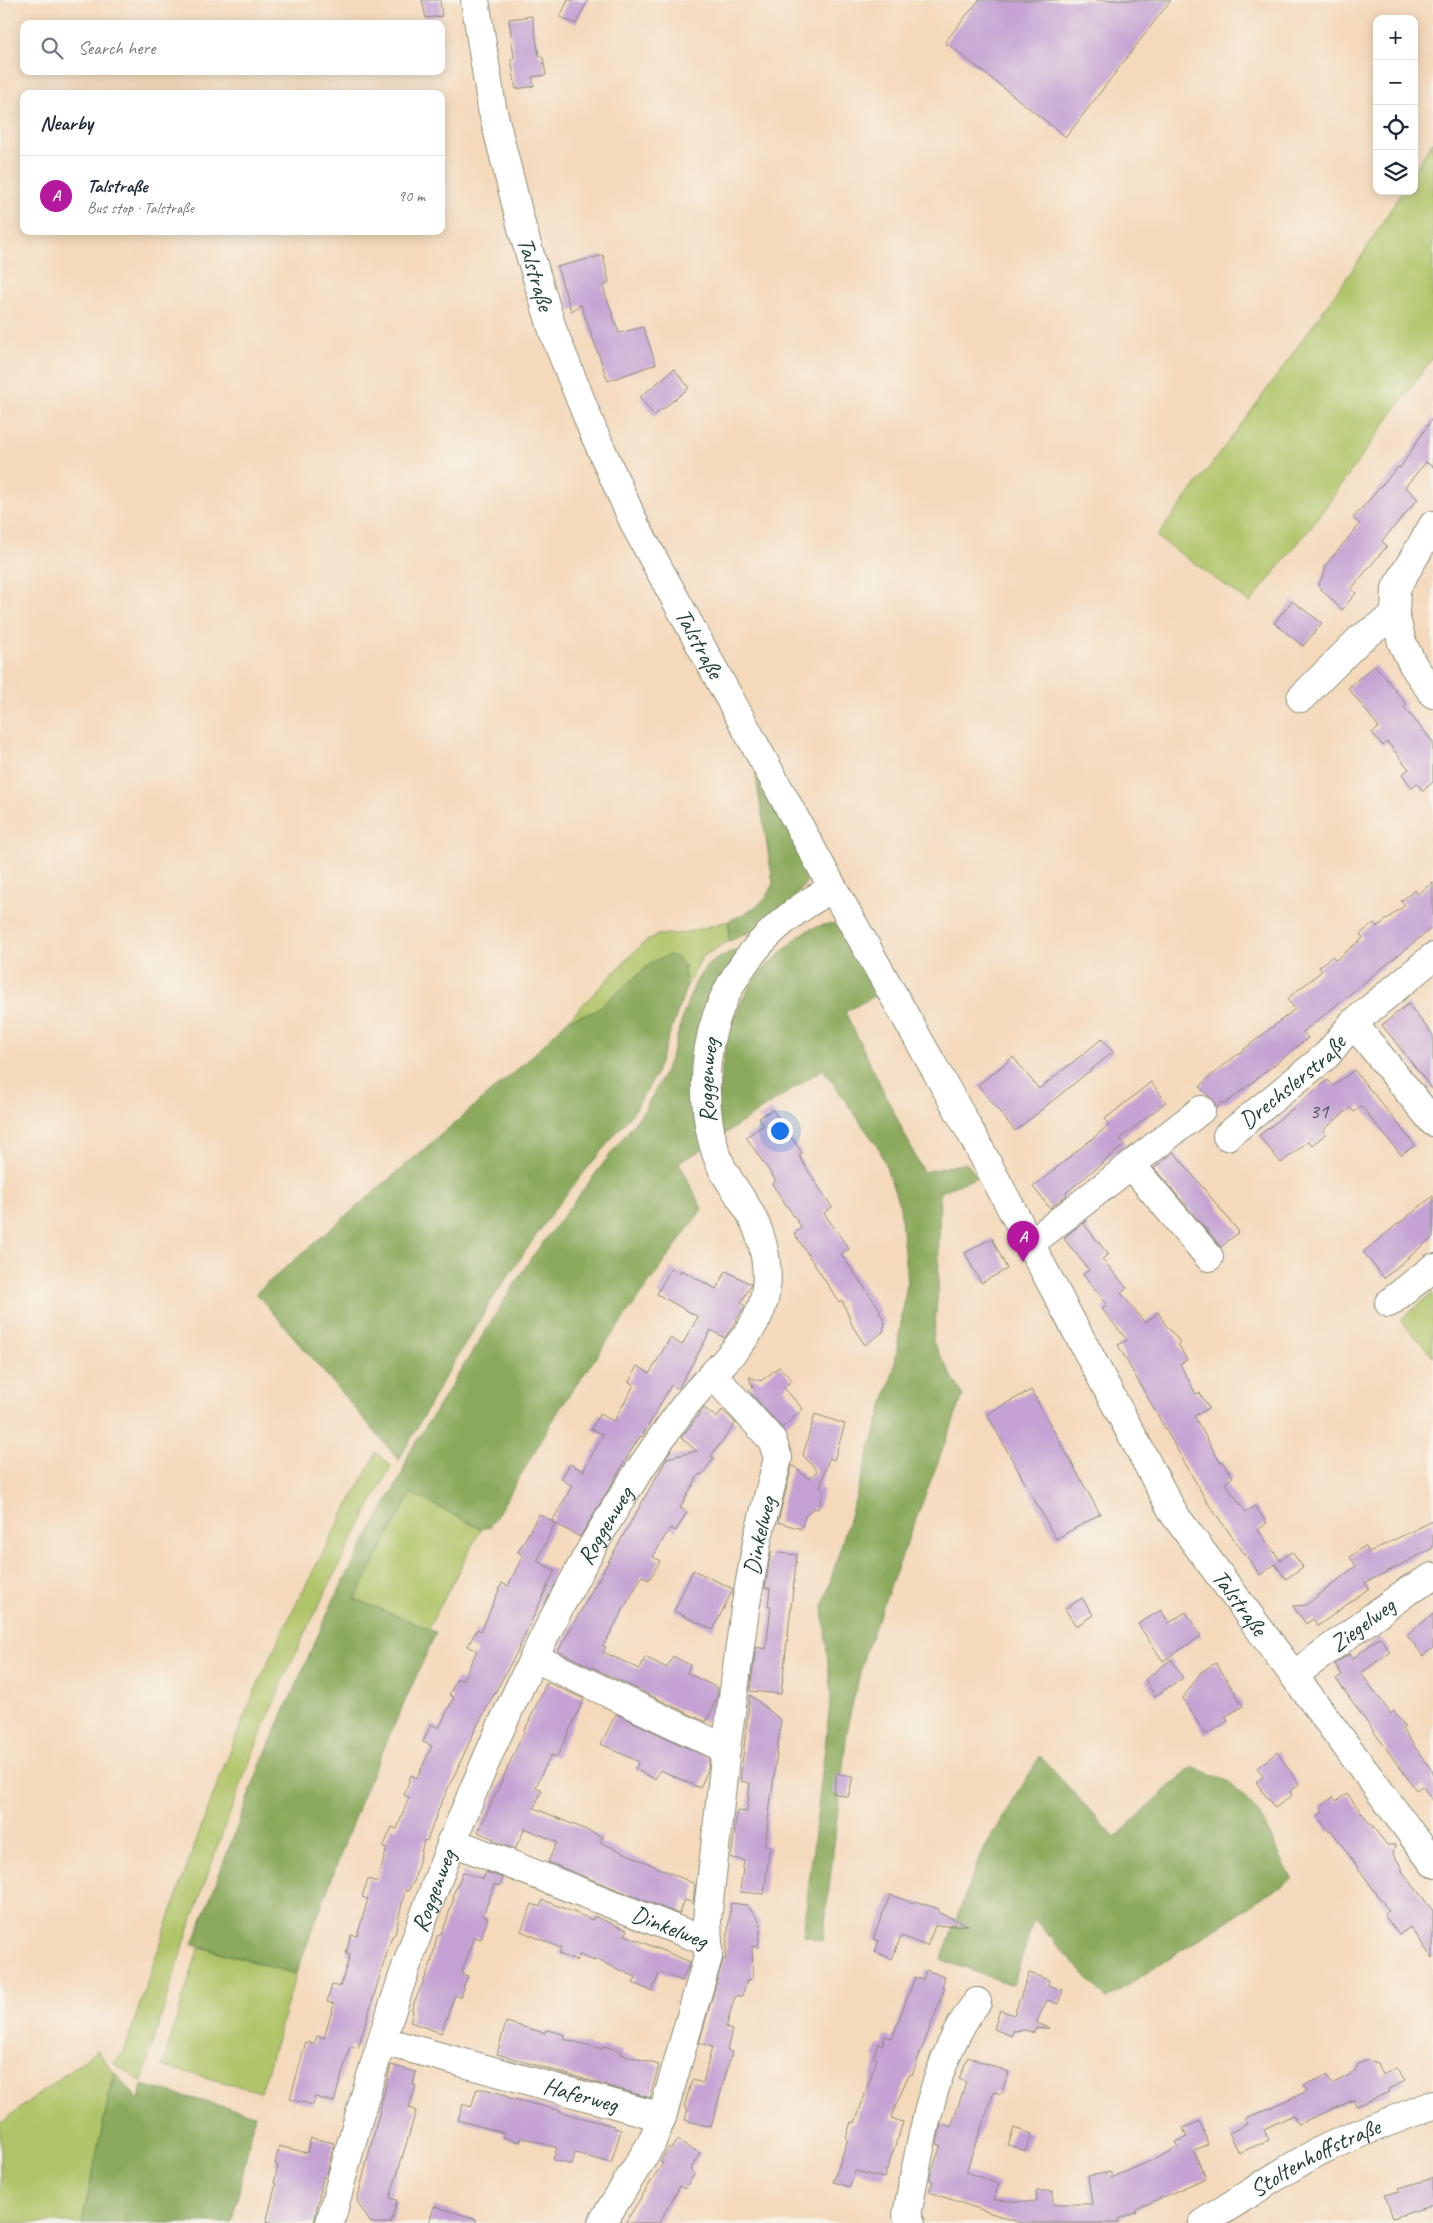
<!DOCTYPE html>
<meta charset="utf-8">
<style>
:root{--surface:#fff;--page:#f2f2f3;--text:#1f2937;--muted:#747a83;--line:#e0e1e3;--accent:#b5179e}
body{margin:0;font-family:Caveat,sans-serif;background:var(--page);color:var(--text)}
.controls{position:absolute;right:15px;top:15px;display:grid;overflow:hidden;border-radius:10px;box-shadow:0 2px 12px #0003}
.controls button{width:45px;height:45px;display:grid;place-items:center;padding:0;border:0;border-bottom:1px solid var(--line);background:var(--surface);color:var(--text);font:25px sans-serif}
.you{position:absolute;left:779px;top:1130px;width:18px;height:18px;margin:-12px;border:4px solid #fff;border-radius:50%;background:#1a73e8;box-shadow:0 0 0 8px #1a73e833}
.badge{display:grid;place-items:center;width:32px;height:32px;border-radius:50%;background:var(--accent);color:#fff;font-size:16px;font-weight:700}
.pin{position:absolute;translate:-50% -41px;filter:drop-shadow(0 1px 2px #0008)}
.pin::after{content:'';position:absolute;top:26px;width:18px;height:15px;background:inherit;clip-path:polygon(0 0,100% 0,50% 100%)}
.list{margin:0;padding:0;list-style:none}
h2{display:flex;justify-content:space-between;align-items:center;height:65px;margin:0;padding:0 20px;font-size:21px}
h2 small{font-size:16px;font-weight:400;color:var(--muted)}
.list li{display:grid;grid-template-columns:32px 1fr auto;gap:15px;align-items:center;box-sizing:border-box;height:80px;padding:0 20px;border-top:1px solid var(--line)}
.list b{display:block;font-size:19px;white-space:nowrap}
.list p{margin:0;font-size:16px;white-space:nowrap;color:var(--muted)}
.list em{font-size:16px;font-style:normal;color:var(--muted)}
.icon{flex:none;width:28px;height:28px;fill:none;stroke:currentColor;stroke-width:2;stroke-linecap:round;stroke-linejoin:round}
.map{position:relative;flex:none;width:1433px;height:2223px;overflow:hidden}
.search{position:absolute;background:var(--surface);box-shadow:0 2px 12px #0003;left:20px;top:20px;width:425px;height:55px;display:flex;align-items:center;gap:12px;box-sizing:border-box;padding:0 18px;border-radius:10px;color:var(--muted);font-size:19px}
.panel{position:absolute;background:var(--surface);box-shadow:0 2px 12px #0003;left:20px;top:90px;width:425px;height:145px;border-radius:10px}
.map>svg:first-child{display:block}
.green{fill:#b0c569;stroke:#68814e}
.forest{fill:#8caa5d;stroke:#567448}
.building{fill:#c4a2d3}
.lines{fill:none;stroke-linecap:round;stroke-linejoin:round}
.minor-casing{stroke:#8a8b78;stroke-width:30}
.minor{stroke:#fff;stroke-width:28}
.labels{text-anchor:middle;stroke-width:4.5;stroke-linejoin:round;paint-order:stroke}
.number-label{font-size:21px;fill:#48565c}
.street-label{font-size:24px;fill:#1f3d34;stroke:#f7f3e8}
</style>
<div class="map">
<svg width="1433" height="2223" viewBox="0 0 1433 2223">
<rect width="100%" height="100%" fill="#f7f3e8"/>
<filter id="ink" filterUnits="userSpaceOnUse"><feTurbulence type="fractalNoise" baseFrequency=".02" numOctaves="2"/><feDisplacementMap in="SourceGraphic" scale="10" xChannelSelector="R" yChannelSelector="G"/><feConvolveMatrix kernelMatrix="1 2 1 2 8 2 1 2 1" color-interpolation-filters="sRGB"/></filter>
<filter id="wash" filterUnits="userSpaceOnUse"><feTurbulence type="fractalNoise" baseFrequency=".0096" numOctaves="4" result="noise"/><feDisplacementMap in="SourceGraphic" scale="20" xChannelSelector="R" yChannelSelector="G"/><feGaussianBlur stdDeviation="1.12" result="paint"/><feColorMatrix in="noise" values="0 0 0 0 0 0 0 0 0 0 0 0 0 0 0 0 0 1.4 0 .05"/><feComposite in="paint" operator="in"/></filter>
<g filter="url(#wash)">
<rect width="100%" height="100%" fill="#f4d9bb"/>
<g class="green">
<path d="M1433 141V357L1314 523 1250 603 1157 537 1258 402 1358 262 1402 191H1414V171Z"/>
<path d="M729 921V941L702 957 686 988 684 966 621 989 594 1012 569 1019 642 944 657 935 684 933Z"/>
<path d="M1433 1293V1356L1400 1320Z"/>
<path d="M376 1452 391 1466C350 1546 306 1624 272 1707 221 1829 178 1954 142 2082L114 2063 124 2052C165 1929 206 1805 257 1686 292 1608 333 1533 374 1458Z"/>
<path d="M411 1493 481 1529 428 1629 355 1599Z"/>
<path d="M199 1947 296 1974 261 2092 162 2066Z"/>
<path d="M97 2050 114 2072 82 2223H0V2124Z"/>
</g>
<g class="forest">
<path d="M755 772 806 865 809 878C785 915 769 926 729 941V921C747 912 769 903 773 882Z"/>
<path d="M839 923 876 995 845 1012 923 1172 966 1163 978 1177 940 1192 938 1291 933 1342 963 1396 865 1653 848 1722 823 1941 803 1935 831 1696 823 1606 894 1369 907 1284 900 1207 880 1150 823 1069 717 1139C718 1083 722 1029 753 981 760 971 772 962 780 954 801 933 809 925 839 923Z"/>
<path d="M738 949C731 967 719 982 711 1000 687 1050 688 1097 703 1149L679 1162 702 1209 562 1405 490 1527 481 1529 411 1493 355 1599 436 1632 362 1797 296 1974 193 1944 259 1768 334 1599 402 1474 409 1453 531 1258 645 1109C655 1091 665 1073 672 1054 680 1029 689 983 708 965 716 958 728 953 738 949Z"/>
<path d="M669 955 678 958 684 966 686 988 655 1076 634 1111 556 1207 495 1295 442 1382 399 1460 256 1293 527 1061 569 1019 594 1012 654 961Z"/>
<path d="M1040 1756 1115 1838 1192 1766 1229 1782 1258 1812 1292 1879 1106 1999 1034 1919 1013 1985 941 1960 979 1858Z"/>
<path d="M114 2072 139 2100 142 2085 255 2115 232 2223H82Z"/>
</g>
<g id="blocks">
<g class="building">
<path d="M422 0H440L442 16 426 18Z"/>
<path d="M568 0H588L576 24 560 17Z"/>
<path d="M979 0H1171L1066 137 945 42Z"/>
<path d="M532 16 539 55 543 58 546 75 532 77 534 86 516 89 511 59 514 58 509 19Z"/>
<path d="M603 255 609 282 603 287 619 333 643 327 656 364 608 381 581 305 571 311 557 267Z"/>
<path d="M674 369 689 388 654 416 640 397Z"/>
<path d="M1433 417V467L1426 462 1405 487 1418 499 1382 541 1387 546 1351 589 1356 593 1342 610 1318 586 1326 569 1324 567 1360 524 1353 518 1398 467 1400 468Z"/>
<path d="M1292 601 1322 623 1303 646 1274 623Z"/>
<path d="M1375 665 1407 705 1404 707 1433 742V782L1423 791 1417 784 1412 788 1402 774 1409 769 1387 742 1383 746 1372 733 1379 727 1348 688Z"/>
<path d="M1433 882V927L1303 1032 1308 1038 1225 1104 1223 1102 1216 1108 1213 1100 1200 1087 1208 1078 1295 1009 1287 999 1322 971 1319 967 1332 956 1336 960 1363 938 1360 934 1374 923 1377 927 1405 905 1401 901 1415 890 1418 894Z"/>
<path d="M1408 1004 1433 1035V1090L1382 1025Z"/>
<path d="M1102 1039 1113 1052 1015 1131 978 1085 1013 1057 1039 1089Z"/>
<path d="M1354 1070 1415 1145 1401 1155 1361 1106 1354 1112 1350 1108 1323 1130 1326 1134 1312 1145 1309 1141 1281 1163 1259 1136 1328 1080 1333 1086Z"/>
<path d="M1151 1082 1166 1102 1120 1139 1125 1144 1066 1193 1067 1195 1050 1208 1033 1187 1109 1125 1105 1119Z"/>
<path d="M772 1109 802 1153 799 1155 803 1163 832 1207 824 1213 849 1249 841 1254 881 1311 879 1312 885 1321 883 1332 865 1345 853 1327 842 1300 839 1302 794 1233 802 1228 772 1184 776 1181 746 1137 764 1125 759 1118Z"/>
<path d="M1174 1152 1239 1232 1221 1247 1154 1168Z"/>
<path d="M1433 1196V1237L1384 1278 1363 1252Z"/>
<path d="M1087 1220 1083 1223 1108 1254 1102 1259 1127 1288 1121 1293 1145 1323 1158 1312 1165 1324 1180 1342 1178 1344 1187 1360 1180 1364 1196 1394 1200 1393 1209 1408 1194 1416 1220 1462 1222 1461 1233 1477 1225 1483 1246 1512 1255 1506 1267 1523 1258 1530 1280 1560 1292 1552 1303 1567 1286 1579 1275 1564 1260 1575 1207 1502 1133 1372 1118 1345 1127 1340 1102 1309 1107 1304 1083 1274 1089 1270 1064 1239 1067 1235Z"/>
<path d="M992 1238 1007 1269 981 1283 965 1253Z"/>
<path d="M671 1268 680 1273 681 1270 716 1289 726 1271 751 1284 741 1303 745 1306 725 1338 711 1330 678 1389 671 1385 642 1437 640 1436 580 1537 552 1522 572 1486 561 1479 570 1464 583 1471 603 1435 591 1429 600 1414 614 1421 634 1385 629 1382 637 1366 650 1373 670 1338 682 1345 698 1317 657 1294Z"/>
<path d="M779 1367 792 1380 784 1388 803 1409 782 1428 749 1391 753 1387 749 1377 761 1381Z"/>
<path d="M1031 1390 1100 1514 1056 1539 987 1414Z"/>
<path d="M704 1408 717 1418 722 1410 736 1423 711 1456 714 1458 702 1475 699 1474 680 1508 687 1512 676 1531 670 1528 653 1557 660 1561 649 1580 642 1576 603 1646 606 1647 603 1652 640 1669 645 1657 667 1668 673 1656 690 1665 687 1673 718 1688 717 1697 706 1722 558 1651 667 1458 697 1451 681 1438Z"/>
<path d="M815 1414 845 1424 834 1460 829 1458 820 1488 824 1490 818 1509 814 1508 805 1516 801 1529 778 1522 792 1465 809 1479 817 1471 803 1455Z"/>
<path d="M539 1514 555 1523 537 1561 555 1570 518 1650 476 1728 439 1808 427 1841 424 1840 414 1882 411 1884 409 1891 405 1890 395 1934 392 1936 358 2048 350 2046 334 2102 315 2097 313 2105 290 2099 306 2042 314 2044 317 2036 324 2038 334 2004 327 2002 332 1985 340 1987 350 1955 346 1954 351 1935 357 1936 368 1899 362 1897 368 1879 377 1882 387 1849 383 1848 392 1827 397 1829 409 1797 404 1795 411 1775 417 1778 432 1746 423 1742 431 1724 439 1728 454 1697 449 1695 457 1678 462 1681 477 1651 468 1646 477 1629 481 1631 502 1583 508 1586 523 1555 518 1552Z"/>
<path d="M1433 1521V1548L1365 1583 1369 1588 1318 1626 1313 1619 1306 1624 1293 1606 1306 1605 1356 1566 1350 1557 1364 1546 1369 1552Z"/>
<path d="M771 1552 797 1555 781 1694 750 1691 756 1647 766 1649 771 1606H768L770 1588H765Z"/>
<path d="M693 1570 733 1589 713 1630 674 1611Z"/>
<path d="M1082 1598 1093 1615 1076 1626 1065 1609Z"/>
<path d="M1161 1610 1169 1623 1186 1612 1201 1636 1163 1661 1138 1624Z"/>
<path d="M1433 1614V1648L1423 1656 1407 1635Z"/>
<path d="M1380 1637 1390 1652 1361 1673 1391 1714 1394 1711 1400 1719 1405 1727 1402 1729 1433 1772V1801L1422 1786 1416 1790 1336 1679 1342 1675 1335 1664 1349 1654 1352 1659Z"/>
<path d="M1171 1659 1183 1678 1155 1696 1145 1680Z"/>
<path d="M1216 1663 1243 1706 1225 1717 1228 1721 1205 1735 1183 1698 1201 1672Z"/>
<path d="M547 1682 584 1699 557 1757 551 1755 543 1771 536 1787 542 1790 534 1808 603 1837 600 1842 695 1884 693 1903 685 1900 679 1914 548 1862 557 1842 525 1828 515 1849 493 1841 494 1839 478 1832Z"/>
<path d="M750 1695 781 1720 765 1845 770 1846 764 1894 740 1892 744 1860 731 1858 737 1811 747 1812 750 1783 740 1781Z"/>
<path d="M616 1714 709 1758 708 1770 700 1788 660 1770 655 1779 635 1769 639 1762 601 1744Z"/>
<path d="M1277 1752 1299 1784 1290 1791 1292 1795 1275 1808 1256 1782 1263 1777 1257 1768Z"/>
<path d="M837 1773 853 1777 848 1797 833 1793Z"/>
<path d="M1347 1794 1387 1845H1395L1393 1854 1402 1868V1871L1433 1911V1959L1410 1927 1399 1935 1384 1915 1389 1911 1331 1830 1329 1831 1317 1816 1323 1812 1320 1807 1333 1797 1336 1801Z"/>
<path d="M463 1872 483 1879 486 1872 503 1878 500 1886 494 1884 483 1916 488 1918 481 1939 475 1937 461 1974 468 1976 464 1985 460 1997 455 1995 441 2033 410 2022 413 2012 412 2008 431 1964 437 1936 440 1935 445 1925 454 1898 453 1895Z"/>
<path d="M890 1895 913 1903 915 1901 939 1909V1913L968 1925 935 1926 927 1946 901 1936 892 1959 875 1952 879 1941 873 1939Z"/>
<path d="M543 1900 593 1920 594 1916 610 1923 627 1930 625 1935 690 1962 682 1981 660 1972 652 1991 633 1983 636 1977 595 1959V1961L579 1955 576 1961 559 1954 561 1948 521 1931 532 1904 540 1907Z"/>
<path d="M731 1903 747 1905 761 1923 758 1947 752 1946 753 1979 748 1980 742 1996H735L726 2028 732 2030 727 2050 732 2052 711 2127 685 2120 688 2109 684 2107 692 2080 703 2083 712 2047 699 2043 723 1960H725Z"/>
<path d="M926 1970 945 1977 942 1987 945 1988 912 2075 910 2074 905 2083 891 2118 903 2122 884 2178 855 2171 850 2187 833 2182 848 2139 846 2138 851 2122 855 2123 877 2059 873 2057 879 2043 882 2045 885 2036 892 2038 915 1977 923 1980Z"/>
<path d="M1029 1973 1049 1980 1048 1985 1063 1990 1058 2004 1047 2000 1038 2019 1037 2023 1049 2028 1035 2029 1034 2033 1026 2030 1013 2031 1012 2036 994 2029 1000 2010 1014 2015Z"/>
<path d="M506 2022 545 2033 546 2030 556 2032 565 2035 564 2039 602 2049 603 2046 622 2051 621 2054 659 2065 650 2098 497 2054Z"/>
<path d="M968 2057 1009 2072 1001 2094 994 2092 967 2168V2172L999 2184 993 2200 1037 2202 1036 2191H1053V2204H1092L1088 2176 1111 2172V2178L1162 2156 1178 2147 1175 2142 1187 2137 1183 2128 1200 2121 1208 2144 1194 2151 1206 2178 1136 2209 1137 2211 1118 2219 1119 2223H1021L929 2192 933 2181 930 2180V2176L941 2145 937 2144 941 2124 951 2127 966 2082 959 2079Z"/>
<path d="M1368 2060 1377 2063 1382 2075 1396 2068 1405 2081 1388 2089 1390 2092 1356 2106 1354 2100 1298 2124 1293 2115 1264 2129 1269 2140 1239 2153 1229 2133 1247 2124 1245 2119 1307 2091 1304 2085 1318 2079 1327 2075 1332 2084 1355 2072 1358 2064Z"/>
<path d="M391 2065 416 2072 413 2085H416L409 2108 416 2111 390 2198 397 2200 391 2223H374L370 2222 357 2201Z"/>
<path d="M477 2089H484L507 2095 506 2097 561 2111 560 2112 614 2126V2128L621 2130 611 2163 575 2153 572 2165 562 2162 553 2160 557 2148 521 2137 520 2142 503 2137 504 2133 458 2120 463 2104 471 2107Z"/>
<path d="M1014 2128 1032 2134 1025 2151 1008 2145Z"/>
<path d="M311 2138 334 2143 326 2178 323 2177 314 2223H266L276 2184 274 2183 278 2166 275 2164 279 2146 307 2153Z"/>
<path d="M677 2140 700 2153 690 2170 695 2173 685 2189 680 2186 659 2223H625L663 2163 660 2162 669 2147 671 2149Z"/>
<path d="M1433 2178V2205L1393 2218 1385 2195 1400 2191 1399 2188Z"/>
<path d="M434 2206 476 2219V2223H429Z"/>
</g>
</g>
</g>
<g filter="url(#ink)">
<use href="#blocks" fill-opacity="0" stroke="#8a8b78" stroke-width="1"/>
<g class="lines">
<defs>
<g id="minor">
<path id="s1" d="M475 0 492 108 522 228 553 331 593 431 636 527 833 888 970 1131 1174 1514 1433 1863"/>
<path d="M1433 525 1396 588 1395 615 1402 642 1413 665 1433 694"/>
<path d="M1301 698 1360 639 1395 615"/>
<path d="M1353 1023 1433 1122"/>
<path id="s2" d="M1227 1136 1327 1055 1353 1023 1433 957"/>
<path d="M1132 1166 1209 1257"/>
<path d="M1030 1244 1201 1110"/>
<path d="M1389 1303 1433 1268"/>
<path d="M535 1658 726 1749"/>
<path id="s3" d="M1294 1675 1409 1590 1433 1577"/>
<path id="s4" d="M451 1841 708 1942 707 1920 726 1749 745 1609 758 1537 778 1458 772 1440 713 1375"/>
<path id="s5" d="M383 2041 662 2117 651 2144 602 2223"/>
<path d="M662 2117 708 1957V1942"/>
<path id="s6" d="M330 2223C388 1996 467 1774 581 1567 611 1512 645 1459 683 1408 706 1377 754 1340 764 1300 771 1272 764 1238 750 1213 741 1197 730 1183 722 1168 711 1144 707 1120 706 1095 702 1001 753 931 833 888"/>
<path d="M911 2223 907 2215C920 2147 933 2057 977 2002"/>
<path id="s7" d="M1203 2223C1242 2199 1280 2172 1320 2151 1357 2133 1395 2119 1433 2105"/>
</g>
</defs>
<use href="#minor" class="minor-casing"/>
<use href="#minor" class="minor"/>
</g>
</g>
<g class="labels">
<g class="number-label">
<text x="1319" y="1118">31</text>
</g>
<g class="street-label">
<text dy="8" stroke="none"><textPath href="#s1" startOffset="281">Talstraße</textPath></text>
<text dy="8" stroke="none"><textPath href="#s1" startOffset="686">Talstraße</textPath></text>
<text dy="8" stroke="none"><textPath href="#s6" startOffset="1262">Roggenweg</textPath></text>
<text dy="8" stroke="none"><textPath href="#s2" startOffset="85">Drechslerstraße</textPath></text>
<text dy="8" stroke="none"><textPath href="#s6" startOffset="752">Roggenweg</textPath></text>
<text dy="8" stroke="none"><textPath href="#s4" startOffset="686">Dinkelweg</textPath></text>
<text dy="8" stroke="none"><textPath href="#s1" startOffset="1788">Talstraße</textPath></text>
<text dy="8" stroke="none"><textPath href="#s3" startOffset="85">Ziegelweg</textPath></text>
<text dy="8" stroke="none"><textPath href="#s6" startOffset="348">Roggenweg</textPath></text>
<text dy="8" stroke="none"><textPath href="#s4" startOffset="235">Dinkelweg</textPath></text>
<text dy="8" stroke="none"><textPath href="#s5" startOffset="205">Haferweg</textPath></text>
<text dy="8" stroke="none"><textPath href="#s7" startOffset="130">Stoltenhoffstraße</textPath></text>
</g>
</g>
</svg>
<div class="controls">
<button>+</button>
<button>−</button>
<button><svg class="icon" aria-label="locate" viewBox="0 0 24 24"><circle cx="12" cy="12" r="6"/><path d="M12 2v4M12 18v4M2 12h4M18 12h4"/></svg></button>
<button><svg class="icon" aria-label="layers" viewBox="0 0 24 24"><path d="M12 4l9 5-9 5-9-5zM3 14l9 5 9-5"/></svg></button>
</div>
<div class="you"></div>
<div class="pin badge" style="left:1023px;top:1262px">A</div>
<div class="search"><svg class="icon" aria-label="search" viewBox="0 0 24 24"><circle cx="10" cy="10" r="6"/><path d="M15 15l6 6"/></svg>Search here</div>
<section class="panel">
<h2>Nearby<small></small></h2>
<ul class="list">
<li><span class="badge">A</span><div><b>Talstraße</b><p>Bus stop · Talstraße</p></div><em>90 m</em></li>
</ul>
</section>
</div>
